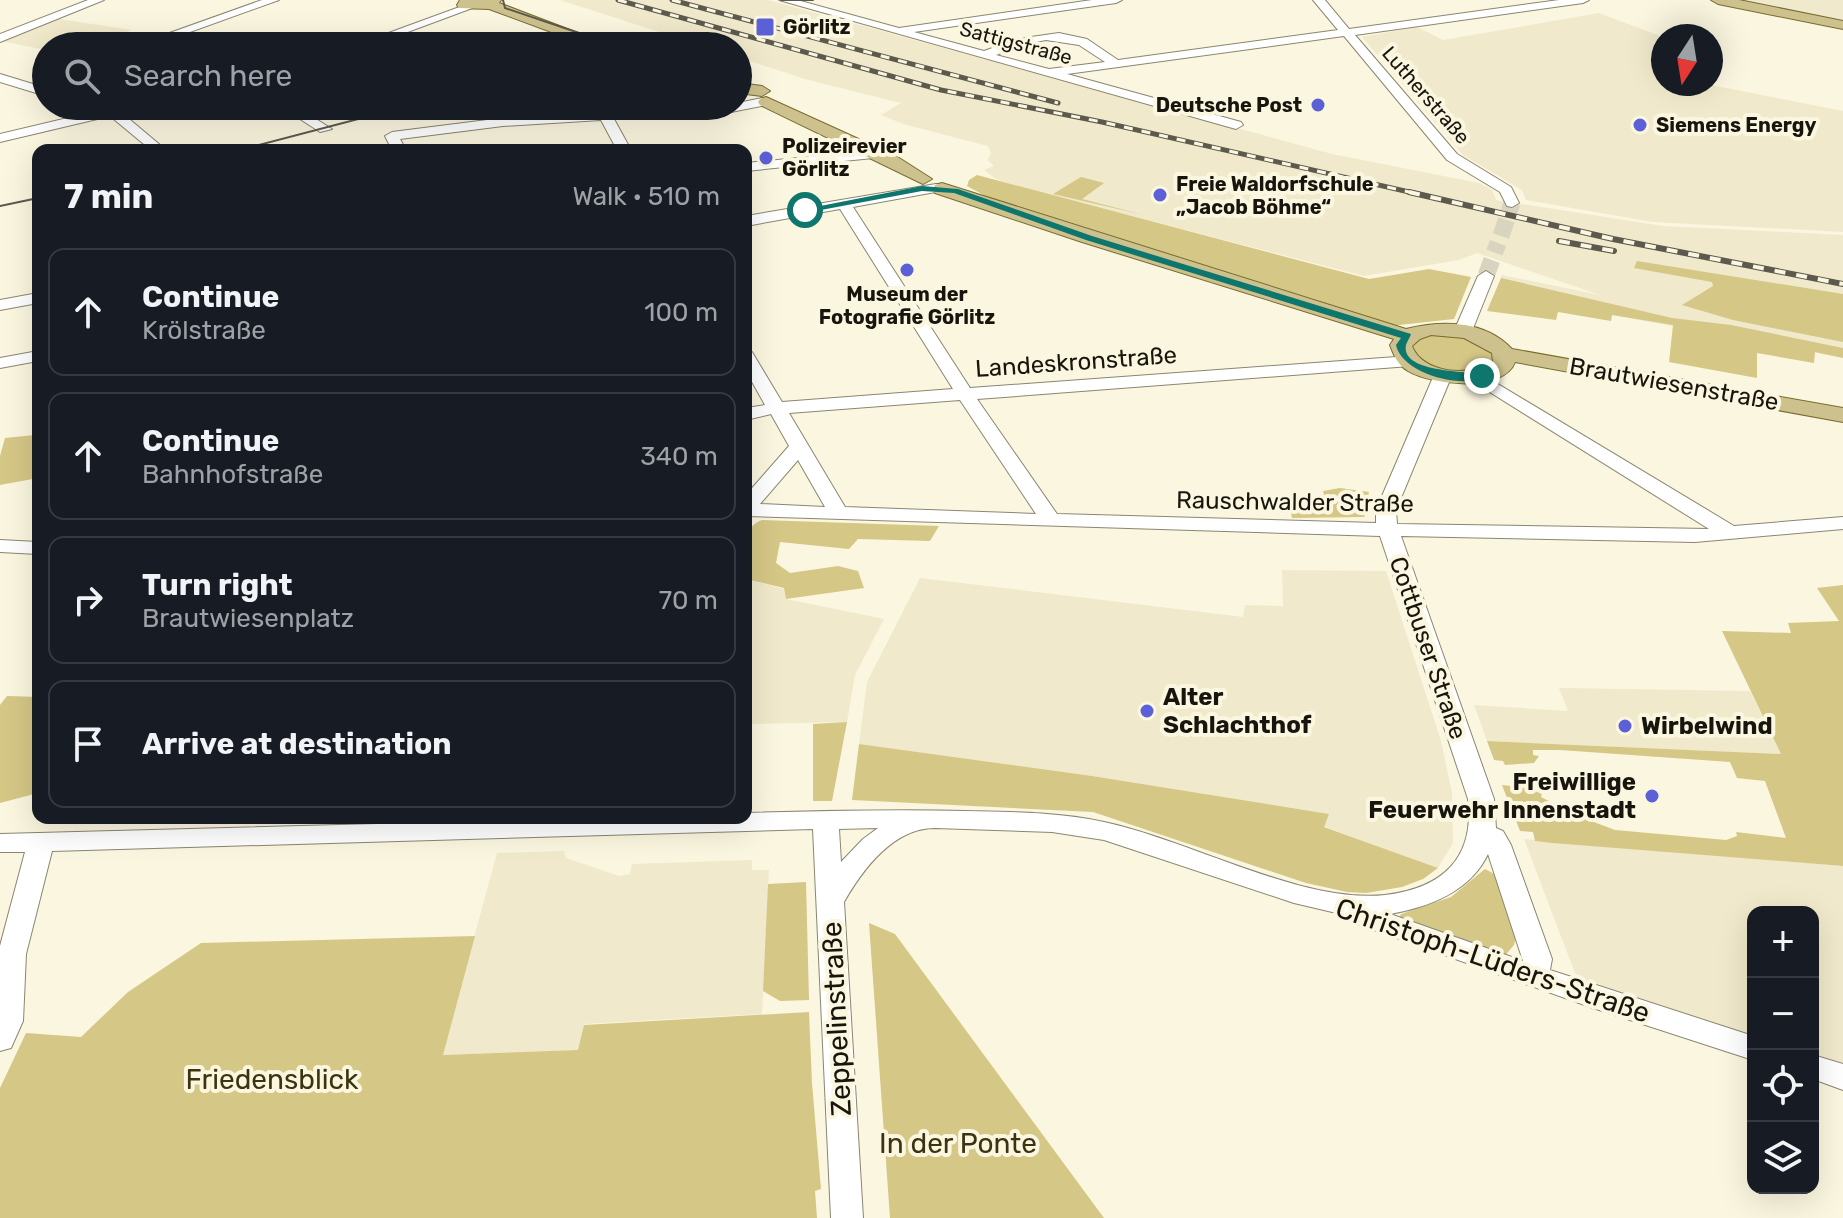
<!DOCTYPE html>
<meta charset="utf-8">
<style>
:root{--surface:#171b24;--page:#242831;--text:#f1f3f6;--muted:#9ea1a6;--line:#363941}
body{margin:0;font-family:Rubik,sans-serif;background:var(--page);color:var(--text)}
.controls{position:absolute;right:24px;bottom:24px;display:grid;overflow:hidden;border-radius:16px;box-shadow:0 8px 32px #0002}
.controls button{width:72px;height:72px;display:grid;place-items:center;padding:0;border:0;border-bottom:2px solid var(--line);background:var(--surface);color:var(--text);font:40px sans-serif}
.compass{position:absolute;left:1651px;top:24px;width:72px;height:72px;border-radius:50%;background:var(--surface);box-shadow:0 8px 32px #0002;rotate:192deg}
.stop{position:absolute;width:24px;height:24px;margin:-18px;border:6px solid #0f766e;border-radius:50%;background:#fff}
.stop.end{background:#0f766e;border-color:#fff;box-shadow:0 2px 8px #0008}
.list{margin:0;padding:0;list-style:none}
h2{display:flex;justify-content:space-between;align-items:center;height:104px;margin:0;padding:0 32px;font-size:34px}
h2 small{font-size:26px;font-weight:400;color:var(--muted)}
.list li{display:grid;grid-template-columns:52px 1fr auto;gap:24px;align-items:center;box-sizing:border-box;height:128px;margin:0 16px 16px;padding:0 16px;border:2px solid var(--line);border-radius:16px}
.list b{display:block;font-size:30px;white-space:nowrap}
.list p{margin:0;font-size:26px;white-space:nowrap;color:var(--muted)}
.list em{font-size:26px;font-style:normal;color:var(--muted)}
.icon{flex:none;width:44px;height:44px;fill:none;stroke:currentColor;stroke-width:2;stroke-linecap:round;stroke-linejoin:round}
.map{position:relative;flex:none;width:1843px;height:1218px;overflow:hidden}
.search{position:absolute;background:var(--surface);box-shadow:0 8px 32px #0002;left:32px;top:32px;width:720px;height:88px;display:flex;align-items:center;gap:20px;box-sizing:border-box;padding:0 28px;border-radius:44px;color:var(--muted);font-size:30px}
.panel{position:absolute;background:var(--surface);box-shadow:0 8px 32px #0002;left:32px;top:144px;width:720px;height:680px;border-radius:16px}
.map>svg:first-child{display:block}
.built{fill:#f0e9cb}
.green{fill:#d5c786}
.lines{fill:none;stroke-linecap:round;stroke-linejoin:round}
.minor-tunnel{stroke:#d9d4c0;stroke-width:17;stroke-dasharray:17 8;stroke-linecap:butt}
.minor-casing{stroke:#8a8671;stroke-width:2}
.major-casing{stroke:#786b2f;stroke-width:2}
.minor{fill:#fff;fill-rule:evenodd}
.major{fill:#cdc28d;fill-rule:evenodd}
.tram{stroke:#5c594d;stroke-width:2}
.rail-far1-casing{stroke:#5c594d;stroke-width:5}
.rail-casing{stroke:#5c594d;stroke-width:6}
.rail-far1{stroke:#fbf6df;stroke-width:3;stroke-dasharray:9;stroke-linecap:butt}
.rail{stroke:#fbf6df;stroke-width:4;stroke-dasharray:11;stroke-linecap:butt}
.route{fill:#0f766e}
.poi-dot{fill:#5c60d7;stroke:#fbf6df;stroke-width:3}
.labels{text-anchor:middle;stroke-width:8;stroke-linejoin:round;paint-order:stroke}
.far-poi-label{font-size:20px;font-weight:bold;fill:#17150d;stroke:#fbf6df;text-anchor:start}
.far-street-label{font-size:20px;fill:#17150d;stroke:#fbf6df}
.street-label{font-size:24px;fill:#17150d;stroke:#fbf6df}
.poi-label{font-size:24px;font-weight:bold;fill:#17150d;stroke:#fbf6df;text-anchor:start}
.near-street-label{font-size:28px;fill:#17150d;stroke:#fbf6df}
.near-park-label{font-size:28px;fill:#3c3410;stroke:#fbf6df}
</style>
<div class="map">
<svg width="1843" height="1218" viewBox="0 0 1843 1218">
<rect width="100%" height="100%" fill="#fbf6df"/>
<g class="built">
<path d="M560 0H768L1332 154 1479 183 1492 190 1496 200 1663 226 1843 235V358L1495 293 1502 275 1600 295 1477 253 1459 260 1364 276 1012 185 996 179 984 170 994 166 988 160 991 153 988 146 903 124 881 115 901 103 805 79 738 57V46H703Z"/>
<path d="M1732 0H1843V22Z"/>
<path d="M1599 13 1663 37V84H1706L1843 111V232L1653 222 1526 200 1522 190 1463 155 1362 37 1417 27 1443 40Z"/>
<path d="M59 19 132 30 87 46H46V50L0 41Z"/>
<path d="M1282 570 1386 571 1441 741 1452 793 1453 843 1438 868 1323 826 1329 814 1092 776 859 744 867 682 920 578 1243 617 1245 605 1283 606Z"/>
<path d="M746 579 784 589 786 599 884 619 855 675 847 722 746 724Z"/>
<path d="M1559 688 1750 691 1781 754 1487 741 1474 705 1568 711Z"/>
<path d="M1524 839 1843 866V1065L1813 1056V912H1753V1038L1604 992 1575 973Z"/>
<path d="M564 851 566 858 619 876 630 874 632 864 752 860V870H769L762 1014 584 1024 579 1050 442 1055 497 853Z"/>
</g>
<g class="green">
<path d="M977 175 1369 279 1429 269 1471 277 1454 319 1390 326 995 201 967 186 969 180Z"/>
<path d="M1081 177 1104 183 1082 199 1144 215 1053 194Z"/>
<path d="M1637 261 1843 294V342L1733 320 1682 305 1713 286 1712 282 1634 268Z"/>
<path d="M1501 278 1672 318 1731 325 1843 348V358L1815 352 1814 363 1757 353V378L1669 362 1673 325 1612 315 1611 321 1558 312 1556 320 1487 311Z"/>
<path d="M1427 334 1466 336 1495 352V361C1471 380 1424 374 1411 346Z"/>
<path d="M38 421V478L0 485V456L5 438 35 435Z"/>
<path d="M1340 488 1369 492 1368 496 1375 497 1364 517 1292 518 1289 505 1327 506 1323 491Z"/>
<path d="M762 520 939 526 930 541 858 539 849 549 780 542 776 563 790 573 838 566 858 571 864 588 786 599 784 588 746 579C746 560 739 528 762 520Z"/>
<path d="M1843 585V866L1553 843 1535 841 1533 832 1520 831 1502 785 1528 788 1542 794 1541 797 1578 816 1615 830 1726 840 1737 836 1736 832 1786 838 1765 781 1737 778 1730 762 1560 750H1533V755L1539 756 1534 763 1505 765 1503 761 1494 760 1487 741 1781 754 1722 631 1791 633 1788 623 1839 621 1817 588Z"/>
<path d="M7 696 38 697V776L34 782 38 783V793L0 803V705Z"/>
<path d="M847 722 832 801H813V724Z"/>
<path d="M859 744 1092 776 1329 814 1324 827 1438 868 1423 879 1402 887 1366 893 1347 892 1306 883 1093 812 852 800Z"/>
<path d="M1485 869 1498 876 1516 937 1514 945 1503 958 1399 918 1401 914 1451 897Z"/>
<path d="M806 882 809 1000 780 1001 763 991 768 884Z"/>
<path d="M869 923 895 934 1104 1218H890Z"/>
<path d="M475 936 443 1055 578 1050 584 1025 809 1012 812 1083 821 1189 815 1191 817 1218H0V1088L26 1033 81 1037 128 992 201 943Z"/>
</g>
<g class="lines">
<g class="minor-tunnel">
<path d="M1501 236 1512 203"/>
<path d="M1486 276 1498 243"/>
</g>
<defs>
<g id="minor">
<path d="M88 0H104L0 42V34Z"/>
<path d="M262 0H279L151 46H133Z"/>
<path d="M779 0H797L899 28 1092 0H1122L1116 3 914 32 984 51 1017 39 1059 33 1087 39 1118 60 1338 30 1313 0H1325L1349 29 1559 0H1589L1583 3 1355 35 1457 154 1511 187 1519 203 1512 207 1507 206 1500 192 1447 160 1344 36 1067 74 1241 122 1243 125 1236 129ZM1046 40 1079 45 1105 62 1049 69 996 55 1025 44Z"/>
<path d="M465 5 475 7 370 46H353Z"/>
<path d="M0 74 46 88V96L0 82Z"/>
<path d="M762 98 768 102 767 105 731 112 614 119 631 150H617L601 120 503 126 400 139 406 150H392L385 136 392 132 503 118 738 106V103Z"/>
<path d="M97 106H139L122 113 166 150H151L110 116 0 142V134L97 111Z"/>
<path d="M280 106H295L332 129 320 132Z"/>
<path d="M878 150 883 151V157L746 171V163Z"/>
<path d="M936 184 941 185V191L853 207 970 388 1410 356 1419 361 1410 366 977 399 1057 514 1376 523V510L1434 375 1443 370 1452 375 1396 510 1397 524 1709 529 1472 381 1469 377 1478 372 1734 526 1843 517V529L1695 542 1401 536 1494 799 1496 828 1503 831 1511 845 1552 959 1550 970 1753 1036V1060L1593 1008 1357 924 1345 915 1294 903 1104 840 1052 832 935 828C893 828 863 869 844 902L863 1218H831L813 829 52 851 26 954 23 1021 11 1048 0 1051V946L25 852H0V834L605 818H746V813C819 811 892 809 965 811 1011 812 1059 812 1104 822 1189 840 1303 904 1385 895 1443 888 1475 858 1468 799L1380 536 746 516V495L789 446 771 414 746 420V408L765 405 746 371V351L752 352 782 402 953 389 840 209 746 226V216ZM960 400 1036 514 845 507 789 413ZM798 460 825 507 760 504ZM878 828 863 839 841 862 839 829ZM1488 854 1523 961 1390 914C1429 907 1470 892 1488 854Z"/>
<path d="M1486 271 1494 276 1472 331 1469 335H1457L1454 331 1478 276Z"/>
<path d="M38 293V303L0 310V300Z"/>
<path d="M38 351V361L0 368V358Z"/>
<path d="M0 540 38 542V554L0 552Z"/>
<path d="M1813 1055 1843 1064V1090L1813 1079Z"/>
</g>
<g id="major">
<path d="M460 0H501L499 3 612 46H589L489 9 459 8 457 5Z"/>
<path d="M1711 0H1739L1843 21V29L1718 4Z"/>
<path d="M738 83 762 86 770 91 762 96 738 93Z"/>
<path d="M766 97 896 156 932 179 923 184 760 105 758 102 760 99Z"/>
<path d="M942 183 1406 329C1442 320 1485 320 1512 349L1843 408V422L1515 362C1504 393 1431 385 1408 371 1398 365 1394 356 1390 345L1394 339 1082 242 935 193 933 189 935 185ZM1431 335 1464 338 1492 353 1493 362C1470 377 1423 374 1412 346L1420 339Z"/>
</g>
</defs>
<use href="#minor" class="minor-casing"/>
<use href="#major" class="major-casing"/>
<use href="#minor" class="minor"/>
<use href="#major" class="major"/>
<g class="tram">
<path d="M503 0 505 8 600 40 607 46"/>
<path d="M781 0H813"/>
<path d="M240 150 408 106"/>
<path d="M0 206 38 198"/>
</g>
<defs>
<g id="rail-far1">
<path d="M618 0 941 90 1102 122 1418 194"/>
<path d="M672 0 1058 103"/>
</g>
<g id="rail">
<path d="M1409 192 1613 239 1843 284"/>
<path d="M1559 241 1614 251"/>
</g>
</defs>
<use href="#rail-far1" class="rail-far1-casing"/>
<use href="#rail" class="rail-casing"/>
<use href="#rail-far1" class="rail-far1"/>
<use href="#rail" class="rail"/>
</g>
<path class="route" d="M922 186 958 189 1092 236 1411 334C1410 338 1407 341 1406 345 1400 375 1477 370 1487 376 1464 390 1402 374 1396 345L1401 338 1086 240 954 193 922 191 805 213 800 210Z"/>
<g class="poi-dot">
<rect x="755" y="17" width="20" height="20" rx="4"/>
<circle cx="1318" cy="105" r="8"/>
<circle cx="1640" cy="125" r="8"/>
<circle cx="766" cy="158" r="8"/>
<circle cx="1160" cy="195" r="8"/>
<circle cx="907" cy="270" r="8"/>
<circle cx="1147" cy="711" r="8"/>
<circle cx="1625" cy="726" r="8"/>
<circle cx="1652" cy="796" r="8"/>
</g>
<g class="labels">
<g class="far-poi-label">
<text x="783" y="34">Görlitz</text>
<text x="1302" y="112" text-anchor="end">Deutsche Post</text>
<text x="1656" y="132">Siemens Energy</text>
<text x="782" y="153">Polizeirevier<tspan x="782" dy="23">Görlitz</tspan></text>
<text x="1176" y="191">Freie Waldorfschule<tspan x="1176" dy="23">„Jacob Böhme“</tspan></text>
<text x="907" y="301" text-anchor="middle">Museum der<tspan x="907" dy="23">Fotografie Görlitz</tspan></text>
</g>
<g class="far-street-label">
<text transform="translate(1016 43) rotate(15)" y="7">Sattigstraße</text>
<text transform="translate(1426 95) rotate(49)" y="7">Lutherstraße</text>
</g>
<g class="street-label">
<text transform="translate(1076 362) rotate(-4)" y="8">Landeskronstraße</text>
<text transform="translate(1674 384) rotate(10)" y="8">Brautwiesenstraße</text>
<text transform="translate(1295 502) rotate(1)" y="8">Rauschwalder Straße</text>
<text transform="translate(1428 648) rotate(71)" y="8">Cottbuser Straße</text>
</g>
<g class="poi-label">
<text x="1163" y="705">Alter<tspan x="1163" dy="28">Schlachthof</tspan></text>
<text x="1641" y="734">Wirbelwind</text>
<text x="1636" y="790" text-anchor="end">Freiwillige<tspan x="1636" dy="28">Feuerwehr Innenstadt</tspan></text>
</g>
<g class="near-street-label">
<text transform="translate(1493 960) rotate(19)" y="10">Christoph-Lüders-Straße</text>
<text transform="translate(836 1019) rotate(-93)" y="10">Zeppelinstraße</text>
</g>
<g class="near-park-label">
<text x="272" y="1089">Friedensblick</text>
<text x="958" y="1153">In der Ponte</text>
</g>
</g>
</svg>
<div class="controls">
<button>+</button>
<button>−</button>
<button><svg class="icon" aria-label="locate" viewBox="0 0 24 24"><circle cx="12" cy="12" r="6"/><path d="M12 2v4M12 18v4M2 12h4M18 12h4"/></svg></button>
<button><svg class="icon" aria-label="layers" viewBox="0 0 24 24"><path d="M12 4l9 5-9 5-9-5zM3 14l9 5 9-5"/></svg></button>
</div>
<svg class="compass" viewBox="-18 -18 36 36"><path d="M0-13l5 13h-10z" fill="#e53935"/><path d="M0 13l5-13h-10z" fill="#9ea1a6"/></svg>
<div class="stop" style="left:805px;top:210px"></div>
<div class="stop end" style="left:1482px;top:376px"></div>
<div class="search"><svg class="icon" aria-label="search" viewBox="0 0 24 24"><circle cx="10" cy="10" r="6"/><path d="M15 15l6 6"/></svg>Search here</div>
<section class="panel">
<h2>7 min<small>Walk · 510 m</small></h2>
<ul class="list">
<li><svg class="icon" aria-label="ahead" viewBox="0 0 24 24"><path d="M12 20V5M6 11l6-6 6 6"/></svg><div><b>Continue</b><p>Krölstraße</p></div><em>100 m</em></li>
<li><svg class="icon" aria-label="ahead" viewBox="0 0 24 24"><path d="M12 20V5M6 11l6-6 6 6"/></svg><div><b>Continue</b><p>Bahnhofstraße</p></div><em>340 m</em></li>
<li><svg class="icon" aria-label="right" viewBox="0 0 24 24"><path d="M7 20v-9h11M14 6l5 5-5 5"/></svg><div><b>Turn right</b><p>Brautwiesenplatz</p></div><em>70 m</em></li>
<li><svg class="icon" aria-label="arrive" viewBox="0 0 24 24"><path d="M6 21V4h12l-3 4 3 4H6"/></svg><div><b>Arrive at destination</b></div></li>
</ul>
</section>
</div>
